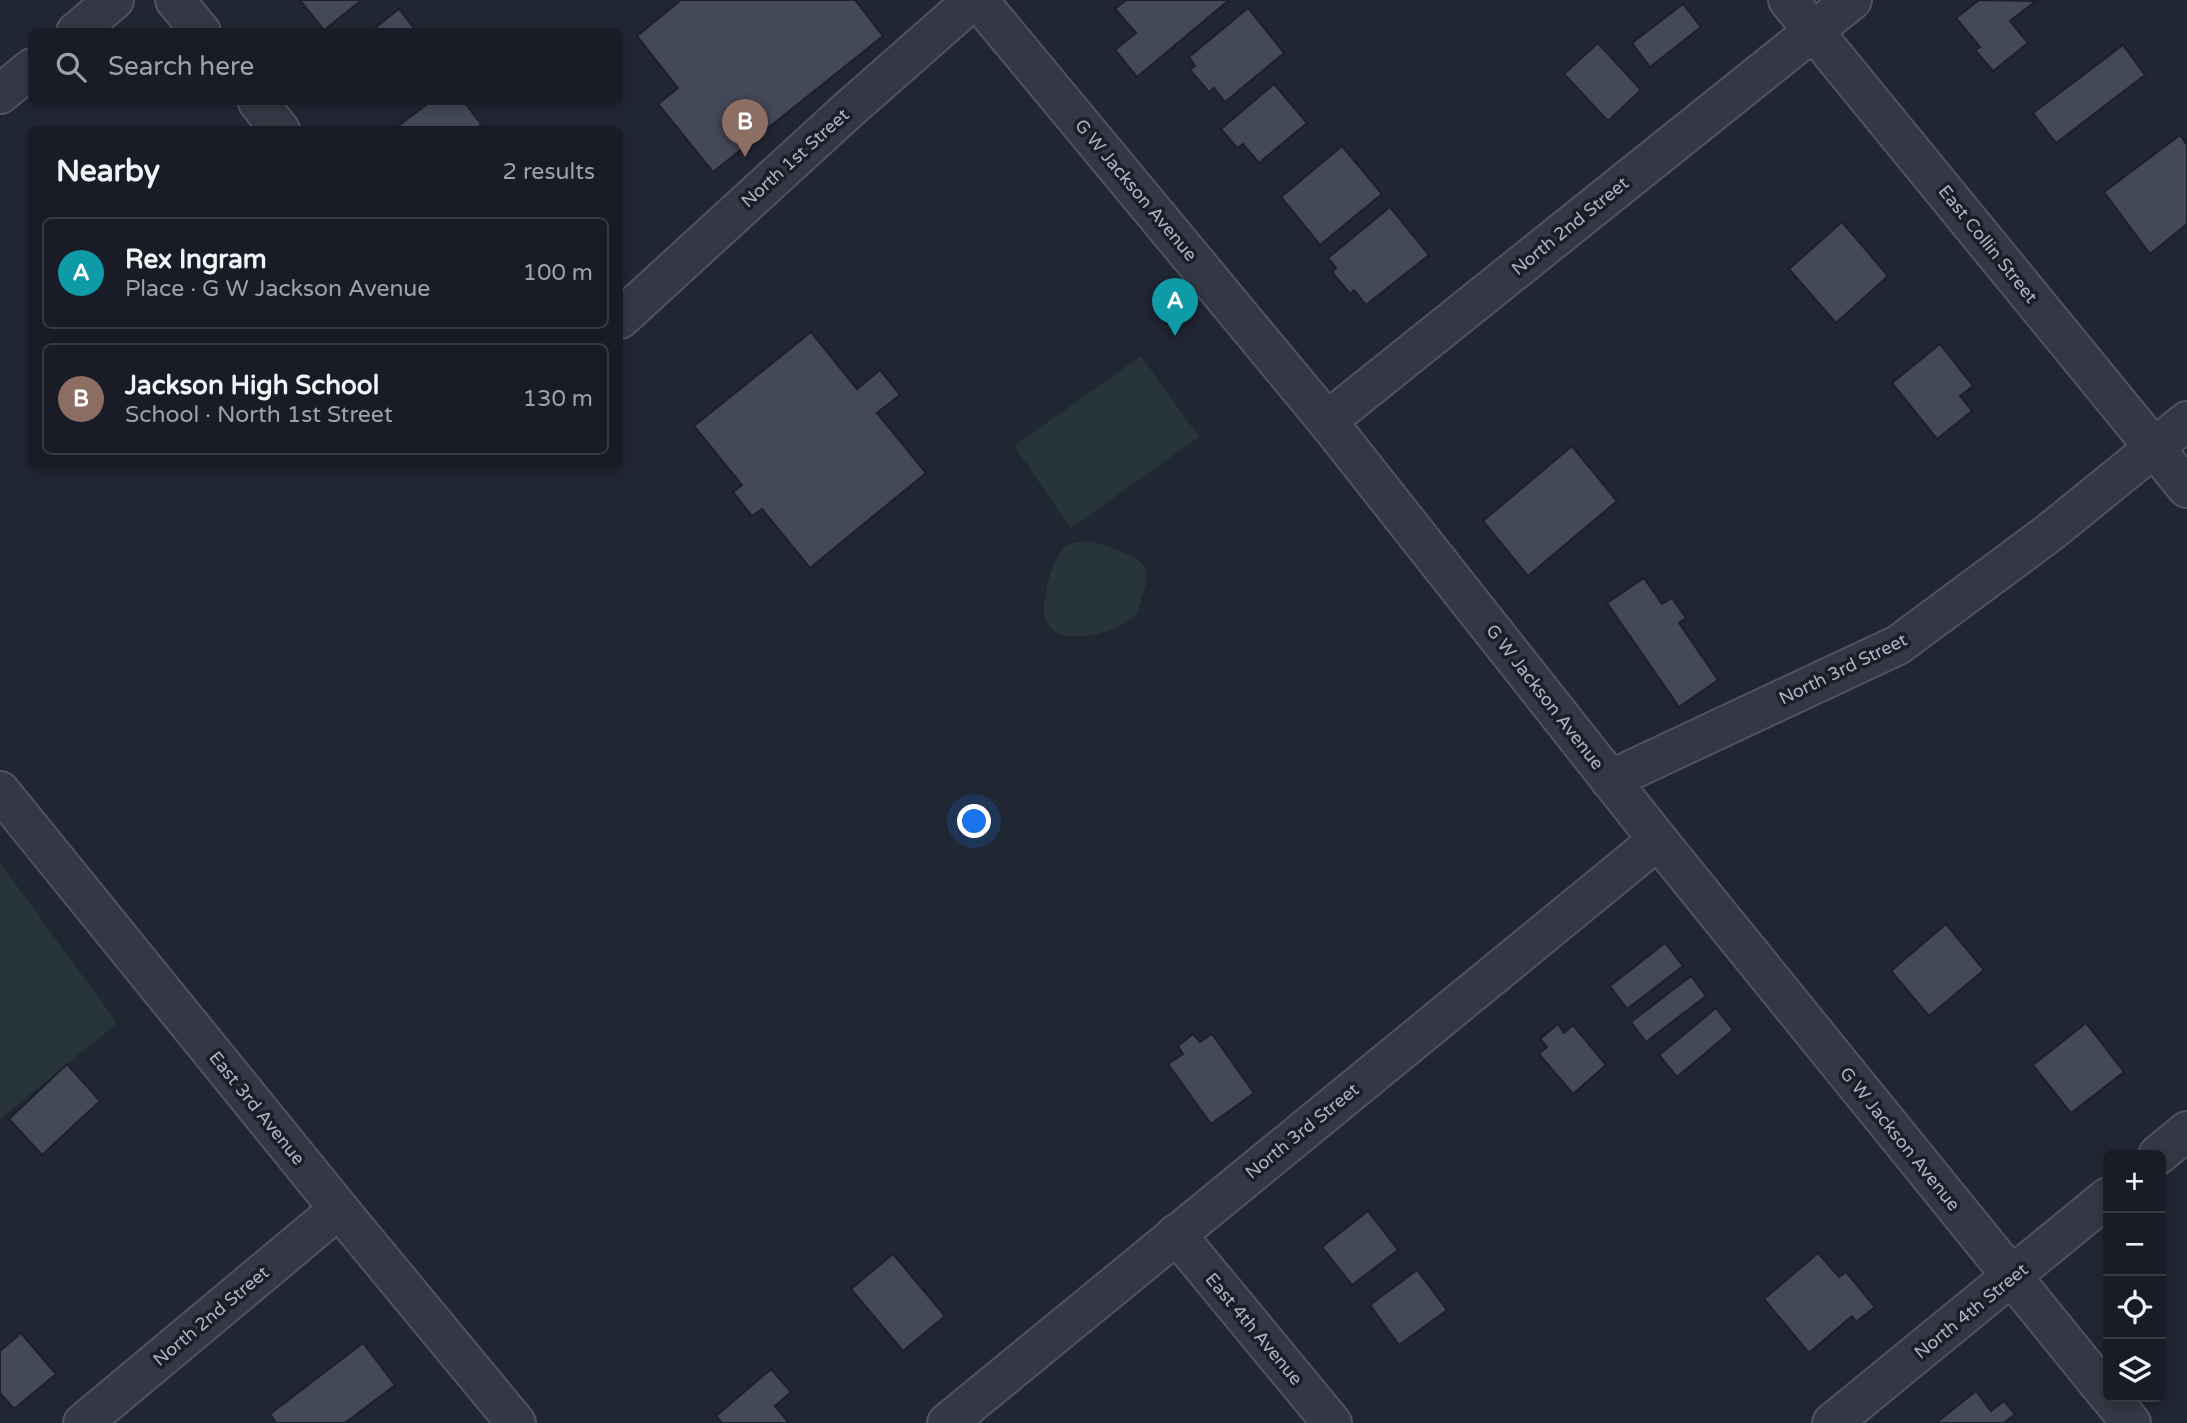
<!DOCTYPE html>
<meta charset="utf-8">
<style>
:root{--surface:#191c26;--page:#262932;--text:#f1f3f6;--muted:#9fa1a7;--line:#373a43;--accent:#0f766e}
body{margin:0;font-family:"Varela Round",sans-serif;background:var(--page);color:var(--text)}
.controls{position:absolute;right:21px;bottom:21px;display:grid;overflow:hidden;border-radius:10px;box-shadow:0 4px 10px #0003}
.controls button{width:63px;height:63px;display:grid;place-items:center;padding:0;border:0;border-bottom:2px solid var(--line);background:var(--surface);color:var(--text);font:35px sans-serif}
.you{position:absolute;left:975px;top:822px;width:24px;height:24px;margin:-18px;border:5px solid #fff;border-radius:50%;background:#1a73e8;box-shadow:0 0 0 10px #1a73e833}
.badge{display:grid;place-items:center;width:46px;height:46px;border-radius:50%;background:var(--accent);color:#fff;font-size:23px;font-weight:700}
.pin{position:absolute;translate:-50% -58px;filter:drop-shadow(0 2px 4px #0008)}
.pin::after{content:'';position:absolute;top:37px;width:24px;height:21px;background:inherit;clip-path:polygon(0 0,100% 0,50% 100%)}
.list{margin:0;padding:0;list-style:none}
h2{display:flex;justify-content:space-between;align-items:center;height:91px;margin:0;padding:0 28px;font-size:30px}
h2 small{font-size:23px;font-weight:400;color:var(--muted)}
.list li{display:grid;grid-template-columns:46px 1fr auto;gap:21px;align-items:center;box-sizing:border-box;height:112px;margin:0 14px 14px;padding:0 14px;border:2px solid var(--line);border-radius:10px}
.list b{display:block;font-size:26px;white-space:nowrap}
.list p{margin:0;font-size:23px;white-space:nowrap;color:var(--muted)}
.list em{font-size:23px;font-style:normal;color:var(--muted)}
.icon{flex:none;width:38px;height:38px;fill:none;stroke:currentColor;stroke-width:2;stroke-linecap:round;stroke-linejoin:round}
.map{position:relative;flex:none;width:2187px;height:1423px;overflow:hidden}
.search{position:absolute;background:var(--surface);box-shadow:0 4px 10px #0003;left:28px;top:28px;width:595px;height:77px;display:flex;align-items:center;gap:18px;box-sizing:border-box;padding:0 24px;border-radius:10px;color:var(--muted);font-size:26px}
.panel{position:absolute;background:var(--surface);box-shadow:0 4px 10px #0003;left:28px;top:126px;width:595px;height:343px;border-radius:10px}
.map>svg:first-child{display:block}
.green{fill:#273538}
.building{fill:#434957;stroke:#1c202a;stroke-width:2}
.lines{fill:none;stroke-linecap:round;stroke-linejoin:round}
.minor-casing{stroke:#4f535f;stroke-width:42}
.tertiary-casing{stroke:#4f535f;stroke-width:42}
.minor{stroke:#343844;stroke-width:38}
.tertiary{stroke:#343844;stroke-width:38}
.labels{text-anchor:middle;stroke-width:7;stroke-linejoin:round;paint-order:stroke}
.street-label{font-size:18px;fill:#aeb3c1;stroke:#1a1e28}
</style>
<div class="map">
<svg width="2187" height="1423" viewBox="0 0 2187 1423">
<rect width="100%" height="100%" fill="#212633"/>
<g class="green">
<path d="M1141 356 1199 437 1071 528 1014 446Z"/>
<path d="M1086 541C1100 543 1142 555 1146 571 1148 579 1145 589 1142 597 1139 608 1137 617 1126 623 1107 633 1061 648 1047 623 1038 608 1052 558 1065 547 1071 543 1079 542 1086 541Z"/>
<path d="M0 863 117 1023 0 1119Z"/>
</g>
<g class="building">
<path d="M300 0H362L324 30Z"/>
<path d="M681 0H855L883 36 713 172 658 104 678 88 637 36Z"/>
<path d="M1126 0H1229L1137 77 1115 50 1136 33 1115 9Z"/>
<path d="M1979 0 2036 1 2010 21 2028 43 1993 71 1975 50 1980 47 1956 18Z"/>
<path d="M1683 4 1701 27 1650 67 1632 43Z"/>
<path d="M1248 8 1284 53 1225 102 1214 88 1209 92 1190 70 1195 66 1189 57Z"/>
<path d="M399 9 417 32H370Z"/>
<path d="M1598 43 1641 90 1608 121 1564 74Z"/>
<path d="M2123 45 2145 75 2056 143 2033 113Z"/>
<path d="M1274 84 1307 123 1259 163 1243 144 1237 148 1221 129Z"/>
<path d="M430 102H464L481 124 475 130H393Z"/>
<path d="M2180 135 2187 145V224L2150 254 2104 192Z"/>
<path d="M1342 146 1382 194 1320 245 1281 197Z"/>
<path d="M1390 207 1429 255 1366 305 1354 290 1350 294 1332 272 1336 268 1328 258Z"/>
<path d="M1842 222 1888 276 1836 323 1789 269Z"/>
<path d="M811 332 857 389 880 370 900 395 877 413 926 473 810 568 762 509 752 516 733 492 742 485 694 426Z"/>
<path d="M1940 344 1973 386 1960 396 1972 411 1937 439 1892 383Z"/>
<path d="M1572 446 1617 501 1528 576 1483 521Z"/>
<path d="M1644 578 1662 604 1672 598 1686 618 1679 623 1718 680 1679 707 1607 603Z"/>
<path d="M1946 924 1984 970 1929 1016 1891 971Z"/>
<path d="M1665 943 1683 966 1627 1009 1610 986Z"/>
<path d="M1691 976 1706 996 1646 1042 1631 1022Z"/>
<path d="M1716 1008 1733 1030 1677 1077 1659 1055Z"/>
<path d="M2086 1023 2124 1072 2071 1113 2033 1065Z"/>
<path d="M1558 1024 1564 1033 1573 1025 1606 1065 1573 1094 1539 1054 1547 1047 1540 1039Z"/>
<path d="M1193 1034 1200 1042 1212 1034 1254 1093 1211 1124 1168 1064 1183 1054 1178 1046Z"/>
<path d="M67 1064 100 1101 42 1155 9 1119Z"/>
<path d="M1368 1211 1398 1250 1352 1285 1322 1247Z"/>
<path d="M1818 1253 1839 1277 1846 1272 1875 1307 1856 1322 1852 1316 1809 1353 1764 1299Z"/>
<path d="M893 1254 945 1316 903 1351 851 1289Z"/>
<path d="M1417 1270 1447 1310 1399 1345 1370 1305Z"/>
<path d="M21 1333 56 1374 14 1409 0 1393V1351Z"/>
<path d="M363 1343 395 1385 345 1423H276L270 1414Z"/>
<path d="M771 1369 791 1392 775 1406 789 1423H722L716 1416Z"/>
<path d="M1976 1391 1991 1411 2004 1401 2015 1414 2004 1423H1936Z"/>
</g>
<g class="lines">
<defs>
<g id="minor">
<path d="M175 0 201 32"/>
<path d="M1788 0 2187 488"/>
<path d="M76 32 114 0"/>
<path d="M0 94 32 68"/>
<path d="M258 102 280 130"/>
<path d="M620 319 847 111 973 0"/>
<path d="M1610 780 1898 645 2049 533 2187 421"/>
<path d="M0 791 339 1209 516 1423"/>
<path d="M2158 1155 2187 1131"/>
<path d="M1176 1234 1332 1423"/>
<path d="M83 1423 339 1209"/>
<path d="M947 1423 1658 840"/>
<path d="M1832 1423 2108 1197"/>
</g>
<g id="tertiary">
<path d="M978 0 1327 421 1658 840 2108 1395"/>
<path d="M1327 421 1852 0"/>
<path d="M2110 1397 2131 1423"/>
</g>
</defs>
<use href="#minor" class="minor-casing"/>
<use href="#tertiary" class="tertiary-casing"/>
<use href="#minor" class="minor"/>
<use href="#tertiary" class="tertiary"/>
</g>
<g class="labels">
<g class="street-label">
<text transform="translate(795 158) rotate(-42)" y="6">North 1st Street</text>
<text transform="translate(1136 190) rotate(50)" y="6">G W Jackson Avenue</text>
<text transform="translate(1570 226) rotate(-39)" y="6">North 2nd Street</text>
<text transform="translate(1988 244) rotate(51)" y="6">East Collin Street</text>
<text transform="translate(1843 669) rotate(-26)" y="6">North 3rd Street</text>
<text transform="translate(1545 697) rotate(52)" y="6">G W Jackson Avenue</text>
<text transform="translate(257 1108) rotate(51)" y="6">East 3rd Avenue</text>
<text transform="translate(1302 1131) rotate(-39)" y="6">North 3rd Street</text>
<text transform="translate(1900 1139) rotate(51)" y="6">G W Jackson Avenue</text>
<text transform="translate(1971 1311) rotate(-39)" y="6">North 4th Street</text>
<text transform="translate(211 1316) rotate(-40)" y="6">North 2nd Street</text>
<text transform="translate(1254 1329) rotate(50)" y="6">East 4th Avenue</text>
</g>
</g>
</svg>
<div class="controls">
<button>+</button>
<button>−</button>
<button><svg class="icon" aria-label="locate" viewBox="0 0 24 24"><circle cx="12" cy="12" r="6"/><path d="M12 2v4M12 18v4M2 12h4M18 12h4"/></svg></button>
<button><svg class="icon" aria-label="layers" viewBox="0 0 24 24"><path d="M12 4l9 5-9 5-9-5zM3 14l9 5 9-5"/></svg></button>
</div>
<div class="you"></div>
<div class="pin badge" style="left:1175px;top:336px;background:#0f9aa8">A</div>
<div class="pin badge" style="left:745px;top:157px;background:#8d6e63">B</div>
<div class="search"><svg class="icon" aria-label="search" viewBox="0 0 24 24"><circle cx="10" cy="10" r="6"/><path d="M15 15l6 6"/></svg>Search here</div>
<section class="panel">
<h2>Nearby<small>2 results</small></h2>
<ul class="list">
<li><span class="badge" style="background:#0f9aa8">A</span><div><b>Rex Ingram</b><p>Place · G W Jackson Avenue</p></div><em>100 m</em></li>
<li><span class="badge" style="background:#8d6e63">B</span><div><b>Jackson High School</b><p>School · North 1st Street</p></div><em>130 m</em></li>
</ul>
</section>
</div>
